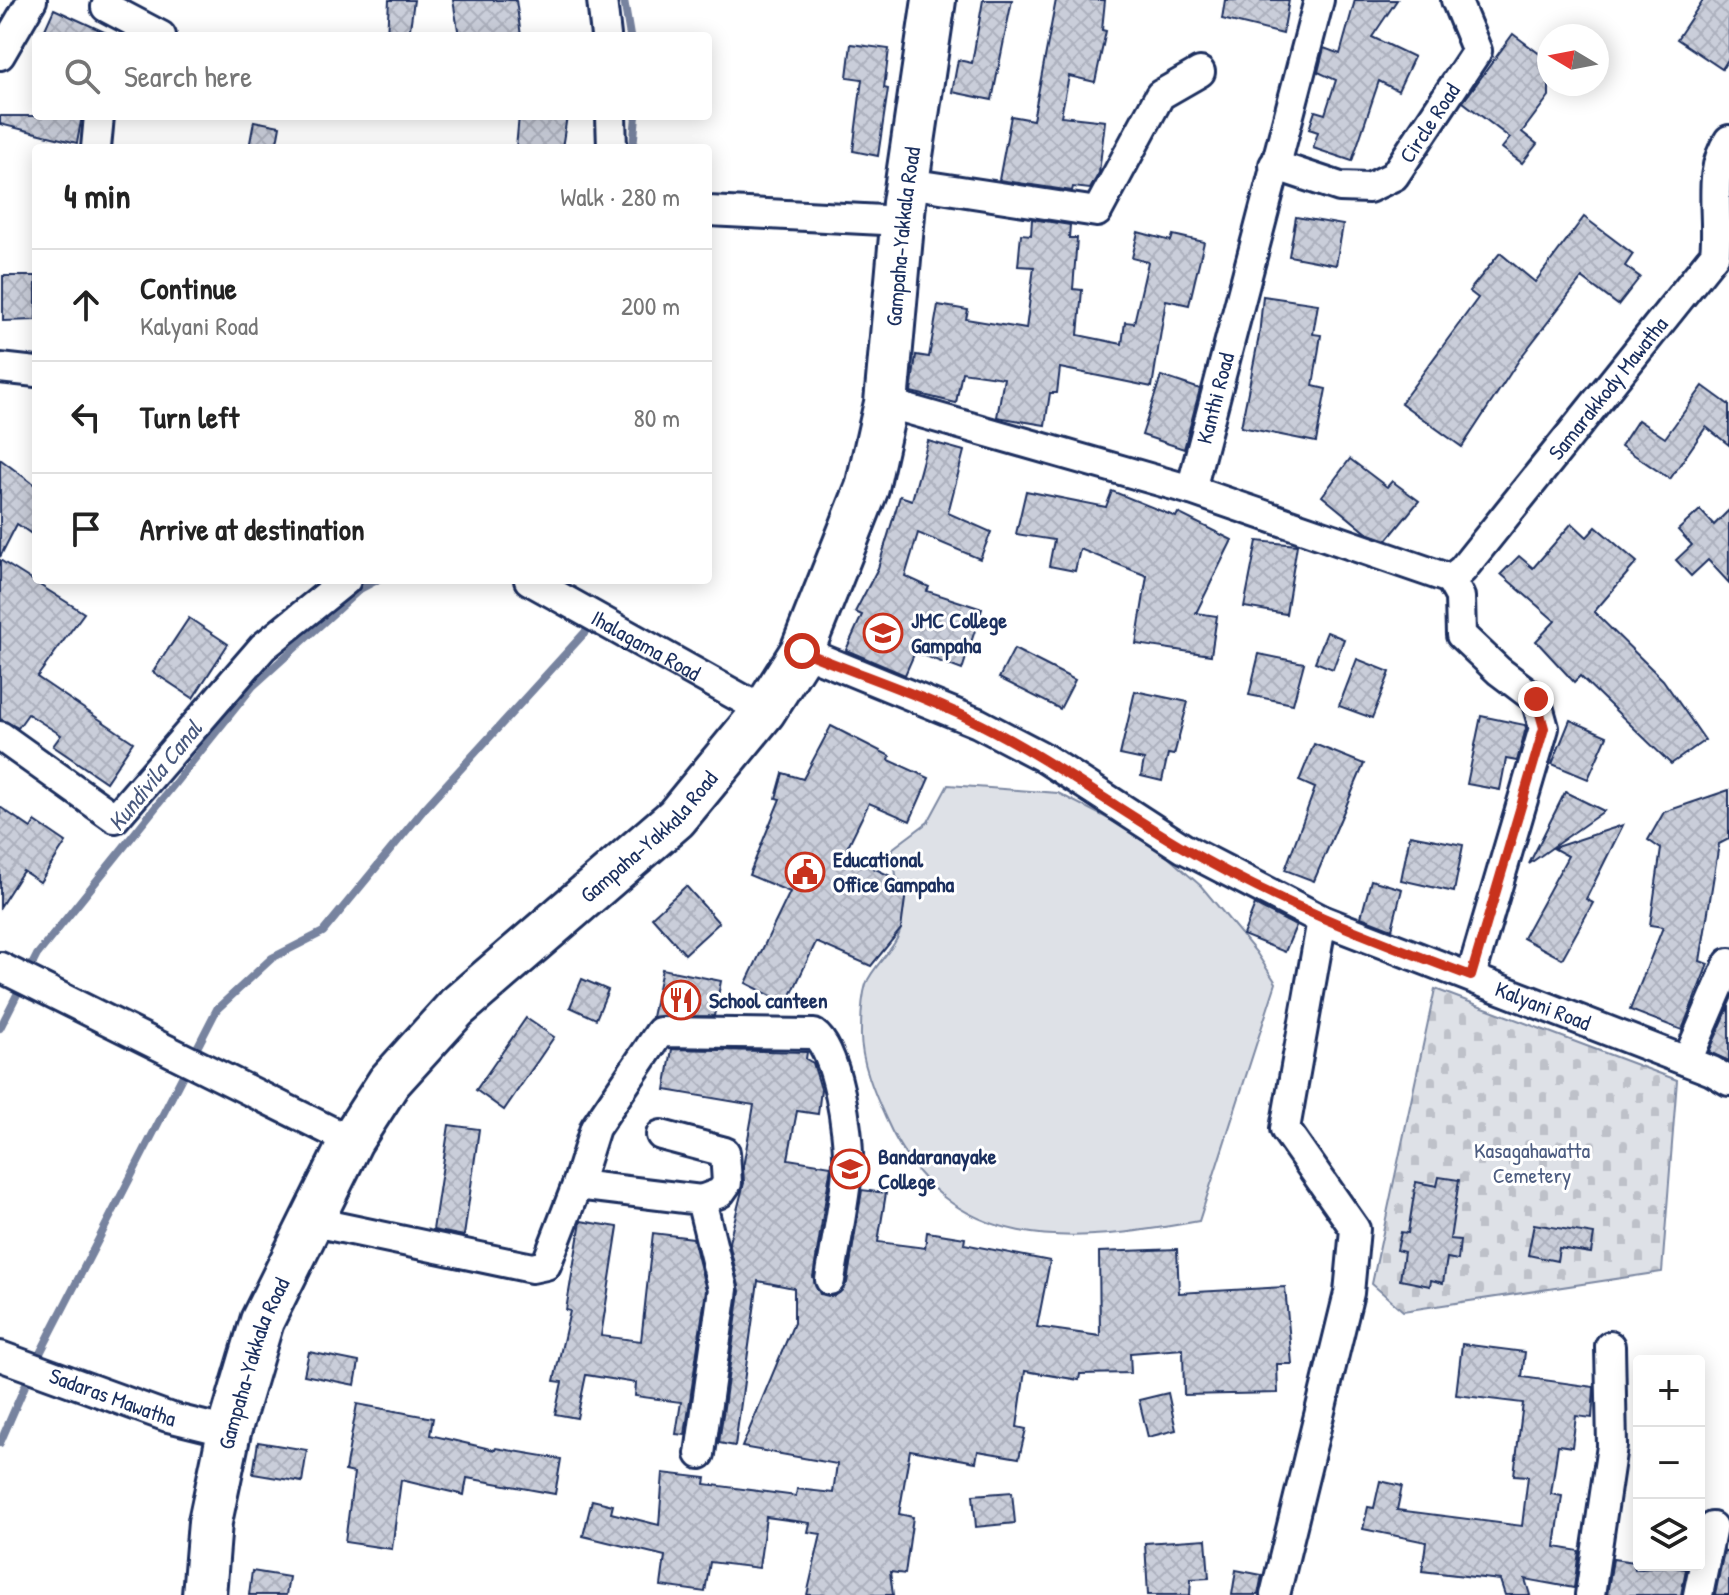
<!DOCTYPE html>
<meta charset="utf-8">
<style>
:root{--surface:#fff;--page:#f6f6f6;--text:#222;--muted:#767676;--line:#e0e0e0}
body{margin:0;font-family:"Patrick Hand",sans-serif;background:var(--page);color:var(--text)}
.controls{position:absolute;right:24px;bottom:24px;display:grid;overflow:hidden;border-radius:8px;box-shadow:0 4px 20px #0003}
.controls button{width:72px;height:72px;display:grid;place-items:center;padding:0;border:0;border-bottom:2px solid var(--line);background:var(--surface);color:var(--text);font:40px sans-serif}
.compass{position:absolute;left:1537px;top:24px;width:72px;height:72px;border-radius:50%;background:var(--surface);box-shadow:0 4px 20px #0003;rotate:280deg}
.stop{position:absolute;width:24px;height:24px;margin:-18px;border:6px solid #c8321e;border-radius:50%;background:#fff}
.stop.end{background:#c8321e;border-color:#fff;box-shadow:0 2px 8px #0008}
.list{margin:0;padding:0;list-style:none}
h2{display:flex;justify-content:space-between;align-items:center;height:104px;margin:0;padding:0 32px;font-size:34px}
h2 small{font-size:26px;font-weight:400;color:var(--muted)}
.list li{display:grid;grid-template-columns:52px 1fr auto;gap:24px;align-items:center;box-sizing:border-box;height:112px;padding:0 32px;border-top:2px solid var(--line)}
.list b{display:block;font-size:30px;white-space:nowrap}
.list p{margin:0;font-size:26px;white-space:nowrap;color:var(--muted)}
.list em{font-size:26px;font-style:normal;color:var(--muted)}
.icon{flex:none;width:44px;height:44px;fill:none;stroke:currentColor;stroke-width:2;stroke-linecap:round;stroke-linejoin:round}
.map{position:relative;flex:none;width:1729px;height:1595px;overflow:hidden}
.search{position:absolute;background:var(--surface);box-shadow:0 4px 20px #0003;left:32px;top:32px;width:680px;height:88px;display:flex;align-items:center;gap:20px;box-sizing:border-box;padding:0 28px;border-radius:8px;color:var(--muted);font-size:30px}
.panel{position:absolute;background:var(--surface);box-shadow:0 4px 20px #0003;left:32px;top:144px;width:680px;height:440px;border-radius:8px}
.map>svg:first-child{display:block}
.grass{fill:#dee1e7;stroke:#7c88a2;stroke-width:2}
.cemetery{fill:url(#cemetery-stones);stroke:#7c88a2;stroke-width:2}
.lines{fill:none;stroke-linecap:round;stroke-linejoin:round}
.stream{stroke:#77839f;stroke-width:8}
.building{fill:url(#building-cross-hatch);stroke:#1b2f5e;stroke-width:2}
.minor-casing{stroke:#1b2f5e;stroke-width:34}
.highway-casing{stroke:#1b2f5e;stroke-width:48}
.minor{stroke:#fff;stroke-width:28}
.highway{stroke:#fff;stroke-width:42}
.route{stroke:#c8321e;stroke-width:10}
.labels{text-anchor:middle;stroke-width:6;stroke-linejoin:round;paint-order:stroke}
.street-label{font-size:22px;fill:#1b2f5e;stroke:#fff}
.poi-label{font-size:22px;font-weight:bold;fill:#1b2f5e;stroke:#fff;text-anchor:start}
.park-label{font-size:22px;fill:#4c5c80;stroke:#fff}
.water-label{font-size:24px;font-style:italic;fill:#49597e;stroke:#fff}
</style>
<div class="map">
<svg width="1729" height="1595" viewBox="0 0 1729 1595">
<defs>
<pattern id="cemetery-stones" width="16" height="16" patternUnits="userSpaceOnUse" patternTransform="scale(2)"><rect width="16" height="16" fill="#dee1e7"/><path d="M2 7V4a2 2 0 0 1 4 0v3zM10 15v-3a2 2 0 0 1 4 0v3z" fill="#bec1c9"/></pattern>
<pattern id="building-cross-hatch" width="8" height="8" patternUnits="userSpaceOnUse" patternTransform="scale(2)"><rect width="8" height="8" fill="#caceda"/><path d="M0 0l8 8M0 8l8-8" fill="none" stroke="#adb1be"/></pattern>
</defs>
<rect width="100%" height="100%" fill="#fff"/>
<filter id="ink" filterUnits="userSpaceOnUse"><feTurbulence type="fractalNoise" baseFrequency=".0125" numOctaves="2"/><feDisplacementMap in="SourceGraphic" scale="16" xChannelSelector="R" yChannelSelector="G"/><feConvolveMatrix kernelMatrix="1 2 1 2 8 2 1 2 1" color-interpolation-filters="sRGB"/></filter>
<g filter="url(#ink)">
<path class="grass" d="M948 785 1058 793 1146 838 1201 886 1256 952 1276 983 1199 1221C1073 1244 948 1258 886 1119 875 1095 860 1060 861 1032 861 1019 862 997 866 984 873 965 898 947 901 927 904 907 894 870 892 849L928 822Z"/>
<path class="cemetery" d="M1435 989 1677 1080 1662 1272 1403 1311 1372 1284Z"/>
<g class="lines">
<g class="stream">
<path d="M624 0 630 36"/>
<path d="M633 148 636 116"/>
<path d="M0 1028 37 955 253 686 360 589 377 580"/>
<path d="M35 1363 217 1009 272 958 323 932 425 808 589 628"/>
<path d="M0 1443 31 1372"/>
</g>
</g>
<g class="building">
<path d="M389 0H414L409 36H387Z"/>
<path d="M453 0H516L521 36H459Z"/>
<path d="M983 0H1012L992 100 952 92 958 60 972 63Z"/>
<path d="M1056 0H1105L1102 30 1106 31 1095 82 1069 76 1061 116 1105 121 1099 173 1090 189 1073 187 1072 191 999 180 1011 116 1033 120Z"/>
<path d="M1225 0H1289L1283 34 1222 19Z"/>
<path d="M1355 0H1397L1372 37 1414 57 1398 91 1379 81 1352 161 1313 148 1318 132 1309 129 1315 111 1325 114 1336 80 1318 72 1324 48 1340 54Z"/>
<path d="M1703 0H1729V58L1722 69 1677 39Z"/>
<path d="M54 9 113 36H42Z"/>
<path d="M1513 34 1549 61V96L1522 132 1537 144 1522 163 1502 148 1510 138 1463 102Z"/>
<path d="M851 44 889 49 884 88 888 89 878 156 853 151 862 79 847 77Z"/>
<path d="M0 116H82L77 143 0 124Z"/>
<path d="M519 116H567L562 148H516Z"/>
<path d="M254 121 280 126 276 148H249Z"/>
<path d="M1296 217 1343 225 1336 265 1289 256Z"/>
<path d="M1584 217 1633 254 1625 266 1640 277 1618 305 1582 278 1521 357 1462 447 1401 403 1478 298 1469 291 1500 253 1535 282Z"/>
<path d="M1032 219 1070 225 1069 238H1077L1073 289 1082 290 1078 335 1122 344 1125 322 1134 323 1148 262 1132 258 1138 232 1171 241 1173 235 1204 242 1189 305 1166 300 1152 387 1060 368 1057 393H1050L1045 425 997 417 1004 378 962 372 956 403 911 392 916 355 929 357 938 305 968 310 966 319 1026 329 1034 267 1018 266 1021 234 1031 235Z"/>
<path d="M3 276H36V320L3 321Z"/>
<path d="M1263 296 1318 304 1313 334 1321 335 1313 386 1326 389 1316 442 1241 427 1259 336Z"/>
<path d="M1161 376 1200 389 1184 449 1142 435Z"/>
<path d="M1703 386 1729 405V445L1706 427 1670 479 1621 446 1638 420 1665 438Z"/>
<path d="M928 441 964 451 948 513 991 532 980 559 918 533 905 576 929 587 927 591 982 609 962 670 915 652 905 675 846 650 862 615 855 612 878 568 900 496 912 500Z"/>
<path d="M0 459 36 486V537L17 524 0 557Z"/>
<path d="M1350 459 1387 487 1392 481 1419 501 1387 540 1367 533 1322 496Z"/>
<path d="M1026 491 1106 507 1112 491 1176 517 1178 513 1232 540 1196 613 1217 616 1211 655 1136 644 1147 576 1080 549 1075 571 1049 566 1054 540 1016 534Z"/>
<path d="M1700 510 1714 525 1729 510V583L1708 560 1691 576 1676 560 1692 545 1678 530Z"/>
<path d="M1572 523 1587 537 1596 527 1637 562 1594 612 1663 680 1705 740 1671 764 1580 676 1574 682 1536 641 1555 621 1501 574 1519 556 1533 568Z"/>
<path d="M1257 541 1297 545 1286 614 1244 607Z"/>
<path d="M0 560 84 613 37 677 133 742 106 782 53 746 61 735 28 714 18 728 0 719Z"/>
<path d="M189 618 228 644 193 698 153 672Z"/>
<path d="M1327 632 1344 639 1333 669 1315 662Z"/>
<path d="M1014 649 1075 680 1060 709 999 678Z"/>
<path d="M1259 654 1304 663 1293 704 1249 695Z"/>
<path d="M1357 659 1390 672 1372 718 1339 706Z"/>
<path d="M1135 691 1188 702 1174 755 1168 754 1162 781 1141 776 1144 760 1120 755Z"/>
<path d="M1481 716 1525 725 1526 728 1517 761 1506 759 1500 790 1467 784Z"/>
<path d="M1570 720 1607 736 1588 779 1552 764Z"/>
<path d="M831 726 890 756 889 760 929 778 910 821 869 803 844 854 907 884 901 929 871 966 816 942 787 1004 746 983 790 892 749 875 780 799 776 798 783 773 803 779Z"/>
<path d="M1314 744 1364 764 1314 881 1285 870 1315 788 1299 781Z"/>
<path d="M1729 790V839L1719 844 1700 961 1708 964 1682 1030 1630 1010 1663 927 1650 925 1661 849 1648 840 1664 812Z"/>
<path d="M1565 792 1604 811 1529 864Z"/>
<path d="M0 807 31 828 35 821 66 842 40 882 23 871 0 907Z"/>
<path d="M1623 825 1586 899 1593 903 1562 959 1523 938 1568 856 1553 848Z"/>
<path d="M1410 835 1463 845 1454 892 1401 880Z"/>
<path d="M1371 880 1402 889 1392 929 1361 917Z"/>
<path d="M686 886 719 923 685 954 652 917Z"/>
<path d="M1255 905 1296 926 1285 952 1243 935Z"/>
<path d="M662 969 721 981 714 1016 652 1017Z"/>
<path d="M582 979 608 990 596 1019 570 1007Z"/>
<path d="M1729 1006V1061L1709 1052Z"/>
<path d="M526 1018 554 1037 504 1110 476 1090Z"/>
<path d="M672 1049 807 1052 806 1059 813 1063 821 1089 818 1114 797 1111 788 1159 831 1166 813 1277 820 1294 835 1296 847 1283 862 1190 886 1193 878 1242 925 1248 927 1232 965 1238 964 1244 1050 1261 1037 1327 1100 1336 1099 1252 1177 1249 1179 1293 1285 1287 1292 1364H1277L1278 1393 1184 1395 1183 1349 1130 1353 1131 1373 1080 1374 1079 1380 1025 1371 1017 1427 1026 1429 1019 1458 978 1451 976 1462 910 1450 899 1514 913 1517 905 1574 890 1572 893 1595H807L821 1534 808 1532 810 1523 766 1517 759 1568 710 1562 705 1592 661 1586 665 1556 583 1536 592 1500 613 1505 611 1513 659 1525 663 1473 706 1478 705 1484 796 1496 797 1489 833 1493 837 1464 742 1447 794 1323V1288L758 1281 735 1446 719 1443 740 1291 729 1242 744 1183 743 1167 754 1105 665 1090Z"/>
<path d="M449 1125 479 1129 464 1236 433 1230Z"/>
<path d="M1439 1177 1459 1180 1450 1239 1460 1240 1458 1260 1447 1258 1443 1283 1431 1280 1430 1286 1400 1280 1404 1252 1397 1250 1401 1232 1408 1233 1416 1182 1437 1186Z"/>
<path d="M581 1221 618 1227 601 1336 641 1341 653 1233 693 1238 706 1290 685 1435 676 1434 681 1402 635 1396 636 1383 586 1375 577 1418 555 1414 562 1382 554 1381 570 1311 566 1310Z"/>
<path d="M1534 1224 1594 1234 1591 1253 1559 1248 1557 1261 1528 1255Z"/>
<path d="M1462 1344 1525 1352 1522 1377 1594 1387 1592 1418 1576 1416 1572 1447 1558 1445 1551 1494 1562 1496 1555 1547 1579 1551 1574 1588 1525 1579 1530 1595H1505L1500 1580 1422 1571 1426 1542 1363 1529 1368 1507 1374 1508 1380 1481 1402 1486 1397 1510 1522 1526 1528 1476 1514 1475 1523 1403 1456 1395Z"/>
<path d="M309 1352 359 1362 355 1385 304 1375Z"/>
<path d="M1168 1393 1176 1430 1148 1437 1139 1400Z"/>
<path d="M357 1404 433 1418 430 1435 495 1450 496 1448 561 1459 555 1494 467 1478 464 1495 401 1480 392 1549 345 1542 354 1473 345 1471Z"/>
<path d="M258 1442 307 1450 302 1482 253 1474Z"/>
<path d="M1012 1492 1015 1523 976 1527 973 1495Z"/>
<path d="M1206 1539 1209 1578 1191 1579 1190 1595H1148L1145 1543Z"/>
<path d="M1724 1551 1729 1552V1595H1715Z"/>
<path d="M1613 1559 1634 1562 1635 1570 1666 1566 1686 1569 1681 1595H1607Z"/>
<path d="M1236 1570 1262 1575 1258 1595H1232Z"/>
<path d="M252 1571 289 1577 286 1595H249Z"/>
</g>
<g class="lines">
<defs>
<g id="minor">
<path d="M602 0 606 36"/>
<path d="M106 7 161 36"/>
<path d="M0 55 32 0"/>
<path d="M611 116 612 148"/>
<path d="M96 148 99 116"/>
<path id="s1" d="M1274 165 1340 187 1369 188 1394 176 1477 51 1456 0"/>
<path d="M908 183 1097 212 1160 95 1200 72"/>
<path d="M708 211 902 221"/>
<path d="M0 368 36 372"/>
<path id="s2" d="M886 403 1191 490 1319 0"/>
<path id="s3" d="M1191 490 1450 579 1462 570 1715 254C1720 214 1706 173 1729 140"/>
<path d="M1450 579 1460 597 1461 635 1499 671 1536 699 1544 728 1471 976"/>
<path id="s4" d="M529 580 764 711"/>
<path id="s5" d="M802 651 978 723 1041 756 1183 848 1322 920 1712 1071 1729 1081"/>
<path d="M0 736 115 818 263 647 346 580"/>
<path d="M0 967 351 1141"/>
<path d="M1687 1061 1729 963"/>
<path d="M661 1135 725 1152 727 1183 720 1193 701 1200"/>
<path d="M577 1185 595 1128 660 1032 814 1034C837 1050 849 1133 848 1162 845 1201 836 1241 830 1280"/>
<path d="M309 1221 532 1268 546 1265 577 1185 701 1200 723 1289 700 1454"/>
<path id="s6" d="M0 1356 168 1417 229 1432"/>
<path d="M1275 1595 1349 1293 1355 1229 1285 1129 1322 920"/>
<path d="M1590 1595 1612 1446 1610 1346"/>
<path d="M1698 1595 1712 1527"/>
</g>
<g id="highway">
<path id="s7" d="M204 1595 210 1522 229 1432 262 1321 351 1141 389 1082 457 1007 676 818 764 711 802 651 867 488 886 403 904 203 934 0"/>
</g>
</defs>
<use href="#minor" class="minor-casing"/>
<use href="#highway" class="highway-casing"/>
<use href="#minor" class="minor"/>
<use href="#highway" class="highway"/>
</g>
</g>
<g class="lines" filter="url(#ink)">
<path class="route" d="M802 651C862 676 925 696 982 725 1053 761 1115 808 1184 848 1275 902 1372 939 1471 976L1544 728 1536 699"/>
</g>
<defs>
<symbol id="university-ring" viewBox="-11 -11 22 22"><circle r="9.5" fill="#fff" stroke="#c8321e" stroke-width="1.5"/><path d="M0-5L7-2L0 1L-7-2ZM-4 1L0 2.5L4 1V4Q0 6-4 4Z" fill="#c8321e"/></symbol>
<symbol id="civic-ring" viewBox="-11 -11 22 22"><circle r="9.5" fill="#fff" stroke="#c8321e" stroke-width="1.5"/><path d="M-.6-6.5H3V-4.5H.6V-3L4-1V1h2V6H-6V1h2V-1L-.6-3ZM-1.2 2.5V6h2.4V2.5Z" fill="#c8321e"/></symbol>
<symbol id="restaurant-ring" viewBox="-11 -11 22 22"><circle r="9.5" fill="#fff" stroke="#c8321e" stroke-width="1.5"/><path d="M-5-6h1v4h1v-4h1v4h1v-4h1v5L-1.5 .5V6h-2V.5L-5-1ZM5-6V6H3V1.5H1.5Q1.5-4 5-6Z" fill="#c8321e"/></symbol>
<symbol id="school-ring" viewBox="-11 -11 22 22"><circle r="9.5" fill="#fff" stroke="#c8321e" stroke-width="1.5"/><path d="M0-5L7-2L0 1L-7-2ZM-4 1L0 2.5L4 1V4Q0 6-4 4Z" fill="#c8321e"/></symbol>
</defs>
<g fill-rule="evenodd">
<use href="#university-ring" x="861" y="611" width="44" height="44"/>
<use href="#civic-ring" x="783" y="850" width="44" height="44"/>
<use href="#restaurant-ring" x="659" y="978" width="44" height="44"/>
<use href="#school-ring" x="828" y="1147" width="44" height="44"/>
</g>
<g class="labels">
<g class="street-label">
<text dy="8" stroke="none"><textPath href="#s1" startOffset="190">Circle Road</textPath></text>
<text dy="8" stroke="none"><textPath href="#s7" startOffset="1582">Gampaha-Yakkala Road</textPath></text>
<text dy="8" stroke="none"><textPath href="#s3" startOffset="522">Samarakkody Mawatha</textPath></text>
<text dy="8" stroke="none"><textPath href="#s2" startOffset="412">Kanthi Road</textPath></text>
<text dy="8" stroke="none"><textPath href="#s4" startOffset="134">Ihalagama Road</textPath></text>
<text dy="8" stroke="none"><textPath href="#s7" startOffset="910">Gampaha-Yakkala Road</textPath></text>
<text dy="8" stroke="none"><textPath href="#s5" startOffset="824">Kalyani Road</textPath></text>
<text dy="8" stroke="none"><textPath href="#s7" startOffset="238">Gampaha-Yakkala Road</textPath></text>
<text dy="8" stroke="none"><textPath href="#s6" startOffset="120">Sadaras Mawatha</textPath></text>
</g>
<g class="poi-label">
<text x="911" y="628">JMC College<tspan x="911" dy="25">Gampaha</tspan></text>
<text x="833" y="867">Educational<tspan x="833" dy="25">Office Gampaha</tspan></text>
<text x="709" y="1008">School canteen</text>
<text x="878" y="1164">Bandaranayake<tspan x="878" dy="25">College</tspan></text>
</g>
<g class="park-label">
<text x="1532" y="1158">Kasagahawatta<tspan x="1532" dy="25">Cemetery</tspan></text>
</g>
<g class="water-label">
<text transform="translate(155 776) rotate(-51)" y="8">Kundivila Canal</text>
</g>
</g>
</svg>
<div class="controls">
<button>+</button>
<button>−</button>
<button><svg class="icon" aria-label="layers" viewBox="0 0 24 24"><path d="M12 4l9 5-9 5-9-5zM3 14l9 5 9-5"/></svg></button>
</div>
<svg class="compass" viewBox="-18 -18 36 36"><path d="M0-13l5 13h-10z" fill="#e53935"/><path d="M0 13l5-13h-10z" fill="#767676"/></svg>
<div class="stop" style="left:802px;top:651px"></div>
<div class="stop end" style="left:1536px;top:699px"></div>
<div class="search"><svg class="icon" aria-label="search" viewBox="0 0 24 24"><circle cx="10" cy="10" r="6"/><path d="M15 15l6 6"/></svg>Search here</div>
<section class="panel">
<h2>4 min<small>Walk · 280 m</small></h2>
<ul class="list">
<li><svg class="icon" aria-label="ahead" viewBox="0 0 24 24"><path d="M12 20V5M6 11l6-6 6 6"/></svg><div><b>Continue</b><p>Kalyani Road</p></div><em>200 m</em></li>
<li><svg class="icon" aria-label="left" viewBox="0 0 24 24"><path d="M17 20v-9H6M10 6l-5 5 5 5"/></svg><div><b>Turn left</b></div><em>80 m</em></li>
<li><svg class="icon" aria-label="arrive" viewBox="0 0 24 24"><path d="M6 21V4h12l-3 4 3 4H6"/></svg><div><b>Arrive at destination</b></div></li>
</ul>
</section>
</div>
